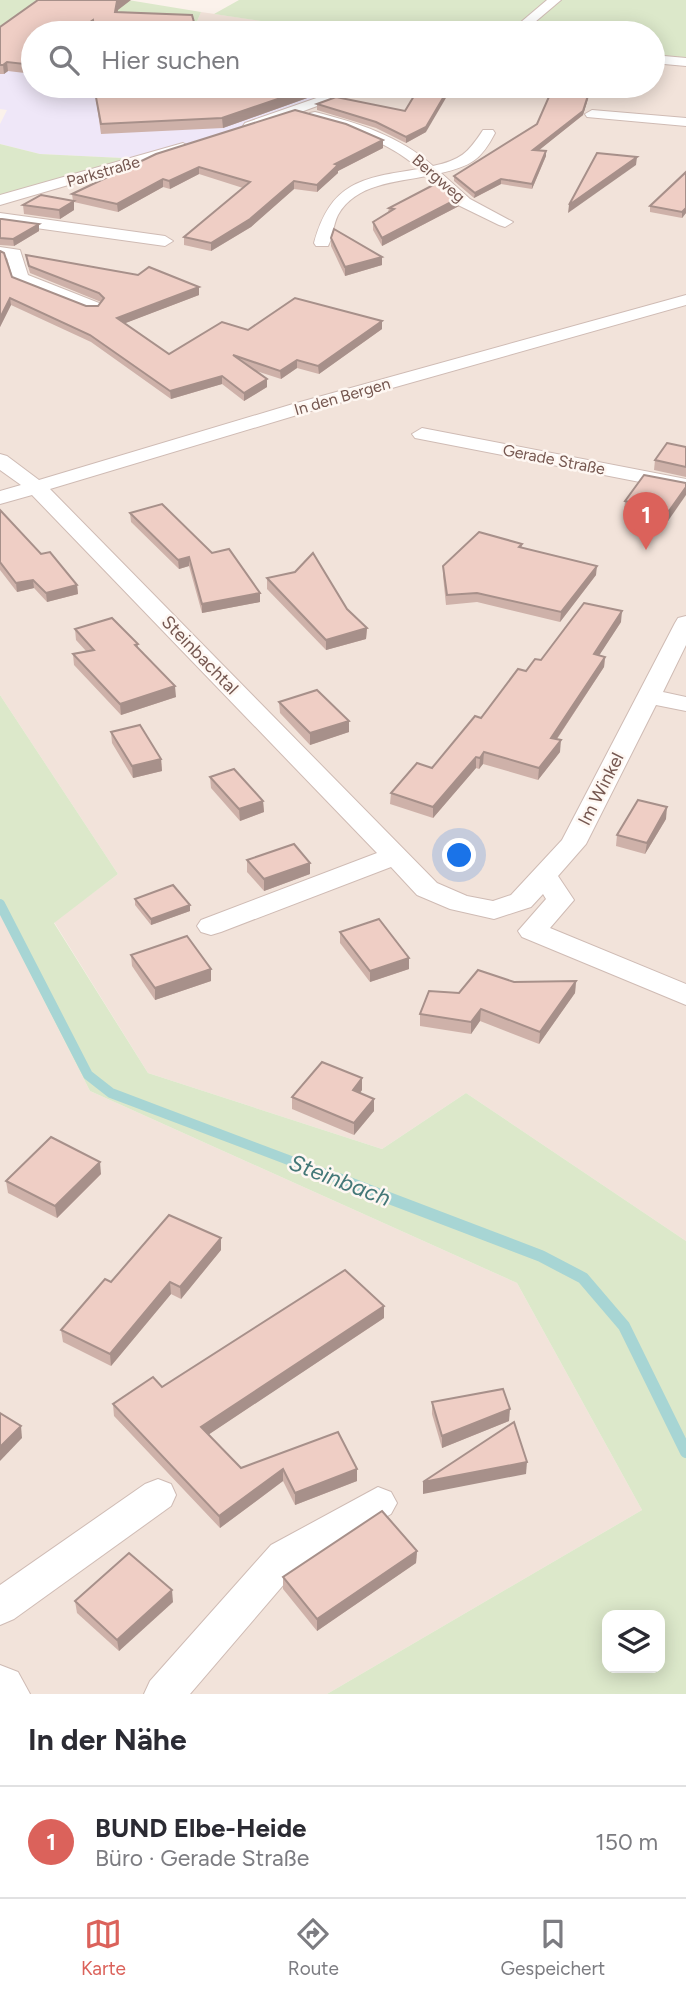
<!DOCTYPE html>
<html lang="de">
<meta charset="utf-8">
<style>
:root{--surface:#fff;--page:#f2f2f3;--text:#2b2b33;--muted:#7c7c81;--line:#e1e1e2;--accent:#db625b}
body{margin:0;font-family:Figtree,sans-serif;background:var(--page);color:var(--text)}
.controls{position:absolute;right:21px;bottom:21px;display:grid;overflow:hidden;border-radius:14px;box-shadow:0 4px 18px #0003}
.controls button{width:63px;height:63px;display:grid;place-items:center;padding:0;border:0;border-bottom:2px solid var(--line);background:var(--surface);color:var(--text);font:35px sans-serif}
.you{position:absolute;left:460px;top:856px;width:24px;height:24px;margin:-18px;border:5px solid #fff;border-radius:50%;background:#1a73e8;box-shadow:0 0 0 10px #1a73e833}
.badge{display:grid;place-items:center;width:46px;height:46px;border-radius:50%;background:var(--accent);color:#fff;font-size:23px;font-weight:700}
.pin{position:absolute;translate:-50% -58px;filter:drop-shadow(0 2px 4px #0008)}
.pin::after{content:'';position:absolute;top:37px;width:24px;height:21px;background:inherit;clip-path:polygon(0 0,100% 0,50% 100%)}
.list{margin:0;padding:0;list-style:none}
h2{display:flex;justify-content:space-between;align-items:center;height:91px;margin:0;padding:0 28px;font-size:30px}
h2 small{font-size:23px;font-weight:400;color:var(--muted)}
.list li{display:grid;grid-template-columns:46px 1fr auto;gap:21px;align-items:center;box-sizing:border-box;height:112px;padding:0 28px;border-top:2px solid var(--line)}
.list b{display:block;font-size:26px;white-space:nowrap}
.list p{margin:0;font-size:23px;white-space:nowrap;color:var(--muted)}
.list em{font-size:23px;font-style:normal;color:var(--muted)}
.icon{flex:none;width:38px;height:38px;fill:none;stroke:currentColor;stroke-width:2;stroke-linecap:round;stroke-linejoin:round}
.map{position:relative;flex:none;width:686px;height:1694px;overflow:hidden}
.search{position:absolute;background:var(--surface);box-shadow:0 4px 18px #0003;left:21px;right:21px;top:21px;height:77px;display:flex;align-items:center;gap:18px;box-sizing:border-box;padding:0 24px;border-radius:38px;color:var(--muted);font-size:26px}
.sheet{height:203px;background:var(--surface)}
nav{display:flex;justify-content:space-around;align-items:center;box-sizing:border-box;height:98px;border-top:2px solid var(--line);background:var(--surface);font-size:19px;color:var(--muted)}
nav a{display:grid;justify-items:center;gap:4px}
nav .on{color:var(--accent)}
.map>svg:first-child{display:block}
.residential{fill:#f2e3da}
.education{fill:#efe7f8}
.green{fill:#dce8ca;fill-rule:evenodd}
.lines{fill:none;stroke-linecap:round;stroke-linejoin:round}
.stream-far1{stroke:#a7d5d4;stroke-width:10}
.stream{stroke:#a7d5d4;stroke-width:12}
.minor-casing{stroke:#cfbbb4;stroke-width:2}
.tertiary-casing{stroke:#cfbbb4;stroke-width:2}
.minor{fill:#fff;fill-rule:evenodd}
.tertiary{fill:#fff;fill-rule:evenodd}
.wall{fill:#ceb1a9}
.shaded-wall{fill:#a7908a}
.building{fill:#efcec5;stroke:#a7908a;stroke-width:2}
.labels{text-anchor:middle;stroke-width:5;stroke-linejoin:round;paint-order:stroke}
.far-street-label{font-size:16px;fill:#755750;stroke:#fef7f2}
.street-label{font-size:18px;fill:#755750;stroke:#fef7f2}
.near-water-label{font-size:23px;font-style:italic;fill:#447878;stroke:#fef7f2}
</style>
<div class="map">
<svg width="686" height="1694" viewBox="0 0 686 1694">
<rect width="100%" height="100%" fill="#fbf2eb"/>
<g class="residential">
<path d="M201 12 276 23 258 33H192Z"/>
<path d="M653 59 686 62V1241L466 1093 382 1149 148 1073 54 922 118 874 0 695V200L364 86H653Z"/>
<path d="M0 914 90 1091 517 1283 642 1510 327 1694H0Z"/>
</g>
<path class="education" d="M0 40 33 43V86H347L357 88 226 134 143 159 40 154 0 144V124L7 110 0 109Z"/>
<g class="green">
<path d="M0 0H128L201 12 192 33H33L0 40Z"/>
<path d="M239 0H686V62L653 59V33H258L275 23 214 14Z"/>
<path d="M0 144 40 154 143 159 0 200Z"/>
<path d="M0 695 118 874 54 923 148 1073 382 1149 466 1093 686 1241V1694H327L642 1510 517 1283 90 1091 0 914ZM607 1615H660V1668H607Z"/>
</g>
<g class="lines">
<path class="stream-far1" d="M0 904 88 1075 111 1093 344 1181"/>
<path class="stream" d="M339 1179 541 1256 583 1278 624 1326 686 1452"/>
<defs>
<g id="minor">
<path d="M547 0H561L522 33H508Z"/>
<path d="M653 55 686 58V66L653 63Z"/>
<path d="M351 86H371L255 129H245L243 126 245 123Z"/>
<path d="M592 110 686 118V126L587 117 585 114Z"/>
<path d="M315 112C358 123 400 136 433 166 461 160 468 153 483 130H493L495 133C481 160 471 166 441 173L470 199 513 222 505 227 499 225 458 205 427 176C396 182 355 184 338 215 333 225 333 237 328 246H316L314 243C331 182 361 178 419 169 388 140 349 131 310 119V113Z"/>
<path d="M183 143 190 147 188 150 0 205V195Z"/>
<path d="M0 213 165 236 173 241 165 246 0 223Z"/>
<path d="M0 247 20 250 28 275 99 303 102 307 99 311H87L14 282 7 258 0 257Z"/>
<path d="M686 295V305L307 412 50 489 437 883 467 896 493 901 511 895 562 840 675 623 678 618 686 616V645L663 692 686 697V711L656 705 586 844 558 876 574 900 550 928 686 984V1005L522 937 518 931 546 899 543 894 531 907 494 919 450 909 417 895 391 867 221 932 211 935 201 932 197 926 201 920 377 853 32 495 0 504V491L21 485 0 470V454L7 456 39 480 293 404Z"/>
<path d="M422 428 686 479V491L415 438 412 434Z"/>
<path d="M158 1479 171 1484 176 1495 171 1506 14 1619 0 1625V1585L145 1484Z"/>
<path d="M378 1487 391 1492 397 1503 391 1514 297 1569 190 1694H144L150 1681 271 1545Z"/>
</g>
<path id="tertiary" d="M0 1665 18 1672 30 1694H0Z"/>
</defs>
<use href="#minor" class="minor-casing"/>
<use href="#tertiary" class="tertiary-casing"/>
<use href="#minor" class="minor"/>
<use href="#tertiary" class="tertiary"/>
</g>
<g class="wall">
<path d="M118 10 117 13 197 33H94L93 29 87 33H33V74L8 71 4 74H0V27Z"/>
<path d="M103 86H310L307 87 310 88V97L223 128 101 134 95 92H105Z"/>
<path d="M557 86H592L583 115 539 150 546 151V156L532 189 501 184 474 198 454 181V176L537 124Z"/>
<path d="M317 104 426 132 406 143 376 128 317 110Z"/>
<path d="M383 140V148L338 171V173L317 192 294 189 251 227 211 251 184 245V237L243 188 199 174 170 189 163 187 118 212 74 202V210L60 219 24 214 23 205 73 201 72 194 156 154Z"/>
<path d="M459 206 382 246 373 230V222L388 212 389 208Z"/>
<path d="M650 206 686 213 682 218 650 212Z"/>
<path d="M0 219 39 231 14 246 0 245Z"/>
<path d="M331 238 382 265 345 276 331 246Z"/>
<path d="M0 251 12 277 86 306H98L101 302 30 273 27 263 26 255 199 287V295L125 323 169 354 248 330 382 321V329L319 374 297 368 281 379 253 370 267 379V387L244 401 222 384 171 399 91 342 11 305 0 327Z"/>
<path d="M686 447V477L654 470 655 460Z"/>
<path d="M686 483 668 521 624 511 625 501Z"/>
<path d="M0 510 41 554 77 585 78 594 47 602 34 588 17 592 0 570Z"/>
<path d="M130 513 212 553 260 593V602L202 613 189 566 179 569 131 522Z"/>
<path d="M522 544V548L596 575 560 622 477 602 446 605 443 576V566Z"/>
<path d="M267 578 347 609 367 628 366 639 326 650 267 589Z"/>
<path d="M621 622 599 655 605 657 604 667 557 739 560 752 538 780 483 764 479 769 476 768 433 818 390 804 391 793 432 768 526 671 541 660Z"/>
<path d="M75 629 138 644V649L176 697 121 715 74 665 73 654 86 651 76 640Z"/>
<path d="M279 702 349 732 310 745 280 713Z"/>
<path d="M111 732 161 759 162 771 133 778 112 743Z"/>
<path d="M210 777 263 801 264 812 240 821 211 788Z"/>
<path d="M666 819 645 854 616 846 617 835Z"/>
<path d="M247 860 310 874 264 891 247 872Z"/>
<path d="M135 899 190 911 151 925 135 905Z"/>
<path d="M340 932 409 969 370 982 340 943Z"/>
<path d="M131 955 211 969V981L155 1000 132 966Z"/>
<path d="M576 981 575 993 539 1044 480 1021 471 1034 420 1026V1014L459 993 514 982Z"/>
<path d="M362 1078V1090L360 1093 374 1099V1111L354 1135 292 1109V1097Z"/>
<path d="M101 1174 57 1218 8 1193 6 1181Z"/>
<path d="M221 1250 181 1299 171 1294 111 1366 63 1342 61 1330 111 1282Z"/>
<path d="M384 1318 209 1434 241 1468 338 1432 357 1481 295 1505 283 1481 220 1528 114 1416 113 1404 162 1387Z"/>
<path d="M432 1402 509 1421 442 1448 432 1414Z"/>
<path d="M417 1551 416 1563 317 1631 283 1589V1577Z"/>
<path d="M75 1601 173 1602 119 1651 77 1613Z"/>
</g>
<g class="shaded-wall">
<path d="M119 0H131L118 10 116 21 115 12 117 1Z"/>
<path d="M93 20V29L87 33H75Z"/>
<path d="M7 62 8 71 4 74 3 65Z"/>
<path d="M450 86H453L426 132 406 143V137Z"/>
<path d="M591 86H592L583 115 533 155V150Z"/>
<path d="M310 88V97L223 128 222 118Z"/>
<path d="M383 140V148L338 171V173L317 192V185L335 164Z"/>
<path d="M546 151V156L532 189V184Z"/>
<path d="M637 157 636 165 568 213 569 205Z"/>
<path d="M199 167V174L170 189 169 181Z"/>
<path d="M163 179V187L118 212 117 204Z"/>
<path d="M501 179V184L474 198 475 193Z"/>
<path d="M294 181V189L251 227 211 251V243Z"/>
<path d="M459 198V206L382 246V238Z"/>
<path d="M74 201V210L60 219 59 210Z"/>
<path d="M686 208V213L682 218V212Z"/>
<path d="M39 224V231L14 246 13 239Z"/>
<path d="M382 257V265L345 276V267Z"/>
<path d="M199 287V295L118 326 117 318Z"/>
<path d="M10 298 11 305 0 327V318Z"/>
<path d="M382 321V329L319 374 318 366Z"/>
<path d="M297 360V368L281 379 280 371Z"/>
<path d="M222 376V384L171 399 170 391Z"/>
<path d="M267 379V387L244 401V393Z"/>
<path d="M686 487V495L668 521 669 511Z"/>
<path d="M189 557V566L179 569 178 560Z"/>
<path d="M597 566 596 575 560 622 561 612Z"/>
<path d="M33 580 34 588 17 592 16 583Z"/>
<path d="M77 585 78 594 47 602 46 593Z"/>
<path d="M260 593V602L202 613V604Z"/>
<path d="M622 611 621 622 593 665 594 654Z"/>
<path d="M367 628 366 639 326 650V640Z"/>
<path d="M605 657 604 667 550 749 551 738Z"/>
<path d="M175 686 176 697 121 715 120 704Z"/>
<path d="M349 721V732L310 745V733Z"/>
<path d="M561 740 560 752 538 780 539 768Z"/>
<path d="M484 752 483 764 479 769 480 758Z"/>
<path d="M476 757V768L433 818V807Z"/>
<path d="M161 759 162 771 133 778 132 766Z"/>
<path d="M263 801 264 812 240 821 239 809Z"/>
<path d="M667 807 666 819 645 854 647 843Z"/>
<path d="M310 863V874L264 891V879Z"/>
<path d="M190 905V911L151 925V919Z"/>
<path d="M409 958V969L370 982V971Z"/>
<path d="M211 969V981L155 1000V988Z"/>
<path d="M576 981 575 993 539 1044 540 1032Z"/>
<path d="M481 1009 480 1021 471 1034V1022Z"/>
<path d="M362 1078V1090L353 1102V1090Z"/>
<path d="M374 1099V1111L354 1135V1123Z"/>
<path d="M100 1162 101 1174 57 1218 55 1206Z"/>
<path d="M221 1238V1250L181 1299 180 1287Z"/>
<path d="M170 1282 171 1294 111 1366 110 1354Z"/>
<path d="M384 1306V1318L202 1439 201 1427Z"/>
<path d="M510 1409 509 1421 442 1448V1436Z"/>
<path d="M21 1426 22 1438 0 1461V1447Z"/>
<path d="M527 1462 526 1474 423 1494V1482Z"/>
<path d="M283 1469V1481L220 1528 219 1516Z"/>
<path d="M357 1469V1481L295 1505V1493Z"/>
<path d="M417 1551 416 1563 317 1631V1619Z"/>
<path d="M172 1590 173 1602 119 1651 117 1640Z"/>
</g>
<g class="building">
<path d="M38 0H119L117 1 115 12 192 15 197 33H95L93 20 75 33H33V65L7 62 3 65H0V27Z"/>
<path d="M105 86H300L310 88 222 118 101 124 95 92H106Z"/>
<path d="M420 86H450L426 127 406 137 376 122 317 104 336 97 405 111Z"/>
<path d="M557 86H591L583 111 533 150 546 151 532 184 501 179 475 193 454 176 537 124 551 92Z"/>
<path d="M295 110 346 124 383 140 335 164 338 165 317 185 294 181 250 219 211 243 184 237 250 182 199 167 169 181 163 179 117 204 72 194 156 154Z"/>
<path d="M597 153 637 157 569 205Z"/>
<path d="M686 172V208L682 212 650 206Z"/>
<path d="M439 182 459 198 382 238 373 222 394 209 389 208Z"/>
<path d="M41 195 74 201 59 210 23 205Z"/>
<path d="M0 219H2L39 224 13 239 0 238Z"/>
<path d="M334 229 382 257 345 267 331 238Z"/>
<path d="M0 251 4 253 12 277 86 306H98L104 298 99 293 29 266 26 255 138 275 149 267 199 287 117 318 169 354 222 322 248 330 295 298 382 321 318 366 297 360 280 371 233 355 267 379 244 393 222 376 170 391 90 335 10 298 0 318Z"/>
<path d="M667 443 686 447V467L655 460Z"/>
<path d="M644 475 686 483V487L669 511 625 501Z"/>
<path d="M162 504 212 553 229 549 260 593 202 604 189 557 178 560 130 513Z"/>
<path d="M0 510 41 554 50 552 77 585 46 593 33 580 16 583 0 562Z"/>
<path d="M479 532 522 544 519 547 597 566 561 612 477 593 447 595 443 566Z"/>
<path d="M313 553 347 609 367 628 326 640 267 578 295 572Z"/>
<path d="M584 603 622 611 594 654 605 657 551 738 561 740 539 768 484 752 480 758 476 757 433 807 391 793 417 763 432 768 475 716 481 718 518 669 526 671 535 659 541 660Z"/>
<path d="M112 618 138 644 135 645 175 686 120 704 73 654 94 650 75 629Z"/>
<path d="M317 690 349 721 310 733 279 702Z"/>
<path d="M140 725 161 759 132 766 111 732Z"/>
<path d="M234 769 263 801 239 809 210 777Z"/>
<path d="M638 800 667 807 647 843 617 835Z"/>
<path d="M294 844 310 863 264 879 247 860Z"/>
<path d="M173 885 190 905 151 919 135 899Z"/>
<path d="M379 919 409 958 370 971 340 932Z"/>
<path d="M187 936 211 969 155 988 131 955Z"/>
<path d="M478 970 514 982 576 981 540 1032 481 1009 471 1022 420 1014 429 991 459 993Z"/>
<path d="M322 1062 362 1078 353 1090 374 1099 354 1123 292 1097Z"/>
<path d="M51 1137 100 1162 55 1206 6 1181Z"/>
<path d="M169 1215 221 1238 180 1287 170 1282 110 1354 61 1330 105 1279 111 1282Z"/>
<path d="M345 1270 384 1306 201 1427 241 1468 338 1432 357 1469 295 1493 283 1469 219 1516 113 1404 153 1377 162 1387Z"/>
<path d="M503 1389 510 1409 442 1436 432 1402Z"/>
<path d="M0 1413 21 1426 0 1447Z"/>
<path d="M514 1422 527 1462 423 1482Z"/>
<path d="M382 1511 417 1551 317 1619 283 1577Z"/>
<path d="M129 1553 172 1590 117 1640 75 1601Z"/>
</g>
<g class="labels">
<g class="far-street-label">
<text transform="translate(103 171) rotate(-16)" y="6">Parkstraße</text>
<text transform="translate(439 178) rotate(41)" y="6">Bergweg</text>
<text transform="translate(342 396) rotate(-16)" y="6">In den Bergen</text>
<text transform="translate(554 459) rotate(11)" y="6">Gerade Straße</text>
</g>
<g class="street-label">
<text transform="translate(200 655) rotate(46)" y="6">Steinbachtal</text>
<text transform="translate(601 789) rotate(-63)" y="6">Im Winkel</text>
</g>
<g class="near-water-label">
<text transform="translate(340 1180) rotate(21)" y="8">Steinbach</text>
</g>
</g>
</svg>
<div class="controls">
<button><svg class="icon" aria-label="layers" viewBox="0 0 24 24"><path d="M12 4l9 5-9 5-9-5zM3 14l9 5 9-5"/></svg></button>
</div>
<div class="you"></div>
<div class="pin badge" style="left:646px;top:550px">1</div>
<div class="search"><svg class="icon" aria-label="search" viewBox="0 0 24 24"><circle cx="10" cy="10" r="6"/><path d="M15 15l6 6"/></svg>Hier suchen</div>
</div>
<section class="sheet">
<h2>In der Nähe<small></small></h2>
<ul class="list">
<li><span class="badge">1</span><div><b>BUND Elbe-Heide</b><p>Büro · Gerade Straße</p></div><em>150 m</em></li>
</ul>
</section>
<nav>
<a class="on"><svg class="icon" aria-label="map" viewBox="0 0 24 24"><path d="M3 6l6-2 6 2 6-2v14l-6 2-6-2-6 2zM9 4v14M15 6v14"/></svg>Karte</a>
<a><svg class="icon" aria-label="directions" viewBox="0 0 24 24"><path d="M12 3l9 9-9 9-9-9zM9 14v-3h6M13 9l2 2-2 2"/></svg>Route</a>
<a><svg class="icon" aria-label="saved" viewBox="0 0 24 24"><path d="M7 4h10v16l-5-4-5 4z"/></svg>Gespeichert</a>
</nav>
